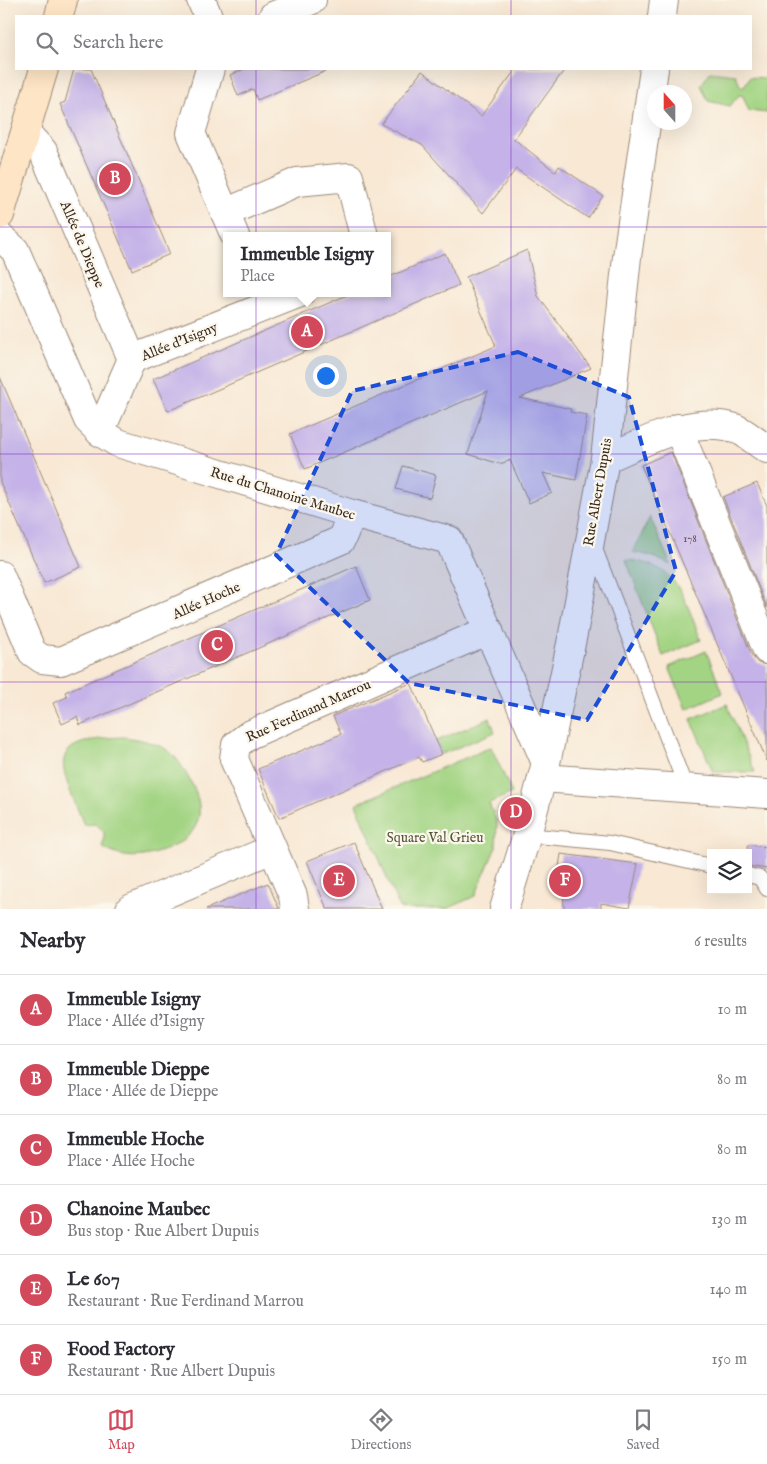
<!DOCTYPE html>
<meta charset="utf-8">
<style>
:root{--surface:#fff;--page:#f7f7f7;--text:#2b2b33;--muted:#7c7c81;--line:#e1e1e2;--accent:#d1495b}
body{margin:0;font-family:"IM FELL English",serif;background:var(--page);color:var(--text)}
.controls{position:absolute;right:15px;bottom:15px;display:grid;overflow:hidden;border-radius:0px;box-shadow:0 5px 20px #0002}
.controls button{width:45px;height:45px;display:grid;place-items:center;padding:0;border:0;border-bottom:1px solid var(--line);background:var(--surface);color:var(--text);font:25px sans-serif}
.compass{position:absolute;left:647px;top:85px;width:45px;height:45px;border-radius:50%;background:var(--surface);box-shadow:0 5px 20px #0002;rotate:339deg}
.you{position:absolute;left:325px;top:375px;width:18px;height:18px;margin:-12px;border:4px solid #fff;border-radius:50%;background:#1a73e8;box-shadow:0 0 0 8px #1a73e833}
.badge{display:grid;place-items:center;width:32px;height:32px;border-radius:50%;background:var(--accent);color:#fff;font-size:16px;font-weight:700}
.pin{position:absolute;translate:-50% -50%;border:2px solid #fff;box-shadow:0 1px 5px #0006}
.popup{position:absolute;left:223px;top:232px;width:168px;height:65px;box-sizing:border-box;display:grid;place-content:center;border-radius:0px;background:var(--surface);filter:drop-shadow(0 1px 4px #0005);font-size:16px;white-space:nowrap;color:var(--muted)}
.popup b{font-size:19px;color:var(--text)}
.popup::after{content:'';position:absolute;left:50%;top:100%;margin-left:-10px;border:10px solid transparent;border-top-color:var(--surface)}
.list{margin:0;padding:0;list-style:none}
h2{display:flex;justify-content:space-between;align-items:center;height:65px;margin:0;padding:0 20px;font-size:21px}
h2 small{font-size:16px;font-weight:400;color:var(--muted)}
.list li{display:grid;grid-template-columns:32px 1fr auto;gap:15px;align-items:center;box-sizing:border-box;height:70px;padding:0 20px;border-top:1px solid var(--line)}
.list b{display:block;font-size:19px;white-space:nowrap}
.list p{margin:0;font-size:16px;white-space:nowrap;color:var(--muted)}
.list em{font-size:16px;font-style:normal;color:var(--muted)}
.icon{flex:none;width:28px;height:28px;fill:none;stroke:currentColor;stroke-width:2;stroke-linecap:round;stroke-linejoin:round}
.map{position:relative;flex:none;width:767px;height:909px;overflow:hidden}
.search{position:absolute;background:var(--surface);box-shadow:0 5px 20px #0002;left:15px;right:15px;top:15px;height:55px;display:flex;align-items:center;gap:12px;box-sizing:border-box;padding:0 18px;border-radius:0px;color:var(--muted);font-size:19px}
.sheet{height:485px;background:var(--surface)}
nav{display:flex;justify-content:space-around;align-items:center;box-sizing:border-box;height:70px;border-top:1px solid var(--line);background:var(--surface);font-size:14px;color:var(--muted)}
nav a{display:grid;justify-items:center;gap:2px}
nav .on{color:var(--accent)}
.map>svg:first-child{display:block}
.green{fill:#a3d483;stroke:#6f7f50}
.building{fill:#c4b2e8}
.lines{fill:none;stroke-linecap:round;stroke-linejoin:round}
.lane-casing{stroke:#9a8979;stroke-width:16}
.street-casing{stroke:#9a8979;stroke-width:30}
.secondary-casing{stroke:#9a8979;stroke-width:30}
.lane{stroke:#fff;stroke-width:14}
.street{stroke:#fff;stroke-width:28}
.secondary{stroke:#fee5c5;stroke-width:28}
.marked{fill:#1d4ed8;fill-opacity:0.2;stroke:#1d4ed8;stroke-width:4;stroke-dasharray:10 6;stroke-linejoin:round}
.grid{fill:none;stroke:#7b2cbf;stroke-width:1;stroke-opacity:0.55}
.labels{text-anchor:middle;stroke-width:4.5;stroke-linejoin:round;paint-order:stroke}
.number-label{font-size:11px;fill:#5d4c50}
.street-label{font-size:14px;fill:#3b2a1e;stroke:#fbf7ec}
.park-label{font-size:14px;fill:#555437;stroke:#fbf7ec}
</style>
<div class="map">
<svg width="767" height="909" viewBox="0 0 767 909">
<rect width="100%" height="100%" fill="#fbf7ec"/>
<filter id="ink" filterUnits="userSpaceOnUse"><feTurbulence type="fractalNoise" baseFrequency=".02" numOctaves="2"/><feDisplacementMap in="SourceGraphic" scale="10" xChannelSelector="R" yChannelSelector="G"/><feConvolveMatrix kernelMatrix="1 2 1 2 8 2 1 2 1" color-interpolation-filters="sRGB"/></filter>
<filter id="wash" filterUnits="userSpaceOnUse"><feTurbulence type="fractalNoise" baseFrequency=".0096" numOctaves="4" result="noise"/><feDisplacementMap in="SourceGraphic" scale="20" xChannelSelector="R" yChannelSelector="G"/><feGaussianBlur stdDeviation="1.12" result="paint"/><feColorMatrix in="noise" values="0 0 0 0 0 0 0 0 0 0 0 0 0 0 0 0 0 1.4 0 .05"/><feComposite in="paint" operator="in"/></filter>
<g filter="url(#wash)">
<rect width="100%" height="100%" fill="#f8e8d4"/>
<g class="green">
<path d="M710 72 736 75 740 86H744L750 77 767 78V113L749 111 743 96 739 95 730 106 708 101 701 85Z"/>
<path d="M650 517 671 565 651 556 633 552Z"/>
<path d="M626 560C679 563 684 599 701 640L663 656Z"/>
<path d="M706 651 723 693 686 709 669 667Z"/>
<path d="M727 704 755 772H713L691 719Z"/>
<path d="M490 718 495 732 442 754 436 741Z"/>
<path d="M123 737C138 739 157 742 170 752 178 759 183 768 188 777 211 815 198 840 156 853 137 859 119 858 102 847L104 841V832L96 824 84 825C61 766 40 741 123 737Z"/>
<path d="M491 747 512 793 489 803 497 823 496 847 475 896 447 909H400L356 804Z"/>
</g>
<g id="blocks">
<g class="building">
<path d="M74 69H91L170 254 132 270 60 104 65 102Z"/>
<path d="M245 69H331L257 100 253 89 238 96 230 75Z"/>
<path d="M516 69H565L514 139 556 172 559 166 603 196 588 218 516 169 483 213 422 145 381 124 422 71 481 116Z"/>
<path d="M527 250 538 296 591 368 520 398 571 409 570 412 587 415 576 480 543 473 552 493 529 503 510 460 500 464 468 454 488 391 305 469 290 434 496 346 466 277Z"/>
<path d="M445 253 459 285 168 411 153 379 352 293H387V278Z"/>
<path d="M0 377 81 567 44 583 0 482Z"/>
<path d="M671 452 752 656 758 663 767 665V761L641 465Z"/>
<path d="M403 466 436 475 430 498 396 489Z"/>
<path d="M757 483 767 506V608L723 497Z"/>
<path d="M356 566 370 600 80 725 77 717 62 724 53 703 67 697 65 692Z"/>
<path d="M411 683 442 754 422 762 419 757 279 818 258 769 341 734 333 716Z"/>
<path d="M354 842 382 909H327L307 861Z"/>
<path d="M748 845 767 847V869L748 866Z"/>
<path d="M561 854 638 864 629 908 601 903V909H564L563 883 558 873Z"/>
<path d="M268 883 279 909H206Z"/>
</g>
</g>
</g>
<g filter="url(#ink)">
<use href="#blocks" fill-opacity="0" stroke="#9a8979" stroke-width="1"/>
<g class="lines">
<defs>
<g id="lane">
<path d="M594 546 686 788"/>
<path d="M527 835 610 843 711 866"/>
<path d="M748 875 760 878 767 889"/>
</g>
<g id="street">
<path d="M201 0 208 16"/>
<path d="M273 16 312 0"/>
<path d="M662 16 664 0"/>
<path d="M210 69 191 133 235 236"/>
<path d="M26 133 43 151 132 359"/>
<path d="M225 213 297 182 349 177 364 236"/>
<path d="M0 237 15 250 88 420 100 432 118 443 352 514 449 540 546 763"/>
<path d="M678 428 767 650"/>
<path d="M100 432 132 359 300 293"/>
<path d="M605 459C645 442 691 415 735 428 745 432 757 443 767 449"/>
<path d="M0 575 32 652 42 659 61 661 341 540 352 514"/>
<path d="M542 778 767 794"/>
<path d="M130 909 272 849"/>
<path d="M295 909 293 896 234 759 236 745 249 735 489 630"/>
<path d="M504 909 527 835 546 763 573 634 605 459 627 257 654 69"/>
</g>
<g id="secondary">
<path d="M59 16 63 0"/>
<path d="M0 215 44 69"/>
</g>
</defs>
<use href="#lane" class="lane-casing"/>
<use href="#street" class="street-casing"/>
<use href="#secondary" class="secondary-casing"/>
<use href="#lane" class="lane"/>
<use href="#street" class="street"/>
<use href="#secondary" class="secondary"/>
</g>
</g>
<path class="marked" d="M518 352 629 397 676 571 587 720 409 683 276 555 352 391Z"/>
<path class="grid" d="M256 0V16M511 0V16M256 69V909M511 69V909M0 227H767M0 454H767M0 682H767"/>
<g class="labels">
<g class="number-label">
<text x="690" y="542">178</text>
</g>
<g class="street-label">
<text transform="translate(83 244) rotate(67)" y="5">Allée de Dieppe</text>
<text transform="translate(179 341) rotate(-22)" y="5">Allée d'Isigny</text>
<text transform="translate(597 492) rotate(-80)" y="5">Rue Albert Dupuis</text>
<text transform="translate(283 493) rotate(17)" y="5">Rue du Chanoine Maubec</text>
<text transform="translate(206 600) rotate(-24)" y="5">Allée Hoche</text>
<text transform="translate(308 710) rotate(-24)" y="5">Rue Ferdinand Marrou</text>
</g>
<g class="park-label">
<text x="435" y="842">Square Val Grieu</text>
</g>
</g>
</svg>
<div class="controls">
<button><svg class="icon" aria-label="layers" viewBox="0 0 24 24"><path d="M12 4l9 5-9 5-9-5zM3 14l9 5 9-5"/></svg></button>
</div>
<svg class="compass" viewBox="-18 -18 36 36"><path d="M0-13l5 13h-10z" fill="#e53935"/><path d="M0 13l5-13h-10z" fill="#7c7c81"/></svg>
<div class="you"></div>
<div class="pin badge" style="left:307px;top:332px">A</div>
<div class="popup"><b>Immeuble Isigny</b>Place</div>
<div class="pin badge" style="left:115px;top:179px">B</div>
<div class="pin badge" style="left:217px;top:646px">C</div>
<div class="pin badge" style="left:516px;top:813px">D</div>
<div class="pin badge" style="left:339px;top:881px">E</div>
<div class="pin badge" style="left:565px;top:881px">F</div>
<div class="search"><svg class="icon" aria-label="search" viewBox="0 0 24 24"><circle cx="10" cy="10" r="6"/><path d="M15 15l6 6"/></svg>Search here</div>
</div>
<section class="sheet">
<h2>Nearby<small>6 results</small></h2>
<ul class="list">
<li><span class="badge">A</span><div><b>Immeuble Isigny</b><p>Place · Allée d'Isigny</p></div><em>10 m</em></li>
<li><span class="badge">B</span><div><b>Immeuble Dieppe</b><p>Place · Allée de Dieppe</p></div><em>80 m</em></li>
<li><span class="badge">C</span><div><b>Immeuble Hoche</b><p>Place · Allée Hoche</p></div><em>80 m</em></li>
<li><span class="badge">D</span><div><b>Chanoine Maubec</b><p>Bus stop · Rue Albert Dupuis</p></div><em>130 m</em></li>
<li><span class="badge">E</span><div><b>Le 607</b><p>Restaurant · Rue Ferdinand Marrou</p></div><em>140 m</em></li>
<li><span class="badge">F</span><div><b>Food Factory</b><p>Restaurant · Rue Albert Dupuis</p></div><em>150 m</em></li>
</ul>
</section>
<nav>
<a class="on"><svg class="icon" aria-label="map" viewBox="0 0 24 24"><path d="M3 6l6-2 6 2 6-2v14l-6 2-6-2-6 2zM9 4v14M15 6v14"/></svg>Map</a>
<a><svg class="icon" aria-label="directions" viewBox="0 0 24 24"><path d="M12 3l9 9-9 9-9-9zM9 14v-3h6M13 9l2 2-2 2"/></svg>Directions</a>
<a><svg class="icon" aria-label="saved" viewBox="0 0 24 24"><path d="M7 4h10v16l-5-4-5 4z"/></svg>Saved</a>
</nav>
